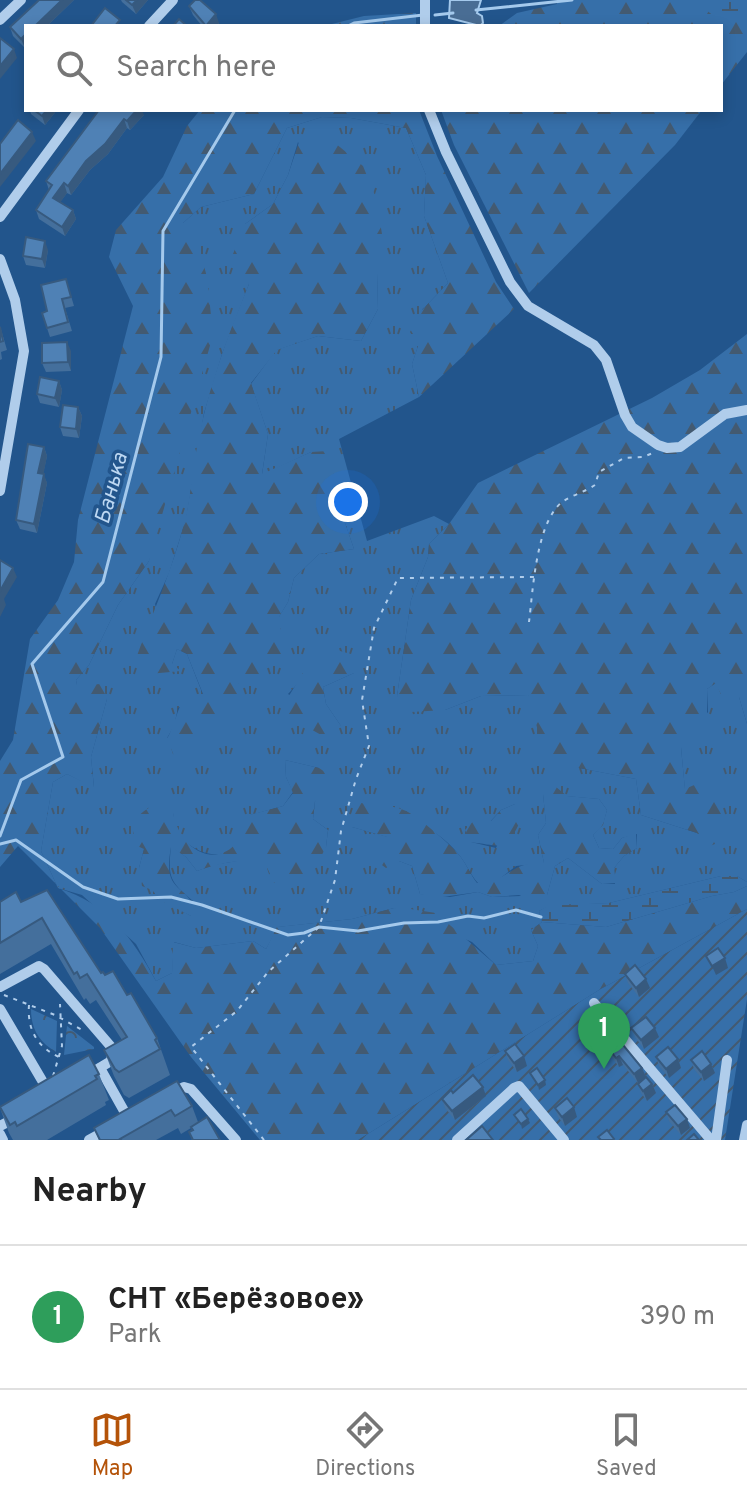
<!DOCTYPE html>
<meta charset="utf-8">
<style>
:root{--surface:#fff;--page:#f6f6f6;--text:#222;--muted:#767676;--line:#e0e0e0;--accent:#b45309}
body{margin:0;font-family:Overpass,sans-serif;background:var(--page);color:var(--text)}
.you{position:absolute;left:348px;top:502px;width:28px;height:28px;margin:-20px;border:6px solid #fff;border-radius:50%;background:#1a73e8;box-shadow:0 0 0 12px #1a73e833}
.badge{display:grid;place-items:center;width:52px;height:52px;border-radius:50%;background:var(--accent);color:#fff;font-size:26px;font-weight:700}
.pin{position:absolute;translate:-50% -66px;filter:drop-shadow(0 2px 4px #0008)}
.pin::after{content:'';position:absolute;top:42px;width:28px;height:24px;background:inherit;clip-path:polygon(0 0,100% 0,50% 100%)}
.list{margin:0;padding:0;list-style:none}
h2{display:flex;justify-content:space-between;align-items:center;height:104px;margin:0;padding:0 32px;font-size:34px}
h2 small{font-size:26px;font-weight:400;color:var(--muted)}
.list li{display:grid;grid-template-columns:52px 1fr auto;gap:24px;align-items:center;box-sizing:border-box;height:144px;padding:0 32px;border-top:2px solid var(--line)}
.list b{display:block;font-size:30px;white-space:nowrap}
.list p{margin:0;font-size:26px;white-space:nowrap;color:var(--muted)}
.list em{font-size:26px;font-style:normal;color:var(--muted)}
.icon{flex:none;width:44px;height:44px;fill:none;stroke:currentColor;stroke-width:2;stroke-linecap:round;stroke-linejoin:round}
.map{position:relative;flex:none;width:747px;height:1140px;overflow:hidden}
.search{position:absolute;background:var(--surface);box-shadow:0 4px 12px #0003;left:24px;right:24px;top:24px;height:88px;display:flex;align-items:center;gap:20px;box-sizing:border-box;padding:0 28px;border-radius:0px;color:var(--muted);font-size:30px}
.sheet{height:248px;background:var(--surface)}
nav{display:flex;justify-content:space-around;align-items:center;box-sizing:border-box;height:112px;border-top:2px solid var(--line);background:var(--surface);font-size:22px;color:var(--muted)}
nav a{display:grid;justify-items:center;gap:4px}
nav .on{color:var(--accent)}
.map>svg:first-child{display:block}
.grass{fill:url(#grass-tufts);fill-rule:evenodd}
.forest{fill:url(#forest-firs)}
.wetland{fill:url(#wetland-marsh)}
.park{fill:url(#park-crowns)}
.garden{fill:url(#garden-furrows)}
.water{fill:#496d94;stroke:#a4c9ec;stroke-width:2}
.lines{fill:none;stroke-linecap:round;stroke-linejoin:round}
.stream{stroke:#a4c9ec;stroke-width:3}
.path{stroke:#b0cdeb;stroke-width:2;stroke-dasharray:4 6;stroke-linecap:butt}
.minor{stroke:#b0cdeb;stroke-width:10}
.wall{fill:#446f9c}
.shaded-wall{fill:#375a7f}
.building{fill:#4f81b5;stroke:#375a7f;stroke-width:2}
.labels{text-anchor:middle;stroke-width:7;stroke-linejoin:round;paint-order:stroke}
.water-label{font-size:22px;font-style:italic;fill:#bcd7f2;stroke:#22558c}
</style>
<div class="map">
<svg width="747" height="1140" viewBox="0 0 747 1140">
<defs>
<pattern id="grass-tufts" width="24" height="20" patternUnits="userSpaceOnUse" patternTransform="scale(2)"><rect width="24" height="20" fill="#366fa9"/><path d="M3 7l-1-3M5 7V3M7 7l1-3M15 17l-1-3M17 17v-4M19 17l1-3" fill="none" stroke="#435a71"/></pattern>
<pattern id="forest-firs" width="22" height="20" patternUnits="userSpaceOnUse" patternTransform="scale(2)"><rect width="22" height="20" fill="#366fa9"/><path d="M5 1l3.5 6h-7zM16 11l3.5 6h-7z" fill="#435a71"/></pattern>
<pattern id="wetland-marsh" width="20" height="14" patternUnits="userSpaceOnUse" patternTransform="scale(2)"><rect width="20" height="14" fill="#366fa9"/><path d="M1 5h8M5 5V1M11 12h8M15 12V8" fill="none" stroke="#435a71"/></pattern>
<pattern id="park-crowns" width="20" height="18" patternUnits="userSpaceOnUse" patternTransform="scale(2)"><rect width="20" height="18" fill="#366fa9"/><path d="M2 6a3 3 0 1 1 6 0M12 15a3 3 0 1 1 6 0" fill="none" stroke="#435a71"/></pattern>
<pattern id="garden-furrows" width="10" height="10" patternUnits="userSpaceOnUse" patternTransform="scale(2)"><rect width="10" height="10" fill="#366fa9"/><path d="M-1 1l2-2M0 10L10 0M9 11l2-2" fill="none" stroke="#435a71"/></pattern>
</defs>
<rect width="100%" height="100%" fill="#22558c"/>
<path class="grass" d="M322 117 351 118 406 128 426 175 424 216 448 283 422 310 418 346 412 364 419 397 339 439 367 541 434 516 449 524 429 544 428 557 411 600 397 696 445 710 481 696 528 695 579 768 636 779 641 815 697 833 685 790 681 747 708 712 707 689 717 682 739 697 747 724V882L737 876H721L609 903 549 906 539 911 542 922 531 930 538 946 533 961 496 965 472 942 394 908 352 919 278 927 266 949 253 941 196 948 174 942 172 973 156 981 136 944 82 895 58 888 41 851 53 782 67 774 94 787 91 757 107 699 77 685 76 680 89 665 118 605 149 561 183 223 201 207 254 194 287 128ZM298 142 377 273 378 309 361 341 318 336 276 350 251 384 268 434 262 475 311 452 343 517 354 549 319 554 294 578 288 602 238 684 167 738 174 726 178 708 203 695 187 654 177 649 172 664 155 604 169 573 186 519 204 413 222 354 249 284 245 224 273 204 288 175ZM354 673 323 687 326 704 341 726 288 694 300 681ZM285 760 319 768 313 819 328 830 326 847 266 864 249 859 213 865 197 871 186 857 171 846C168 877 169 881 193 901L191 916C160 898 158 900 139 868L144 849 173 813C174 819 174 827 177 832 190 851 219 864 237 845 245 837 247 826 250 815L283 806 293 792 286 777ZM543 794 599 799 607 810 603 824 593 835 599 848 613 849 622 838 637 834V848L624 856 614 868 615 884H602L568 858 555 866 547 895 492 897 478 892 450 897 420 894 412 866 399 861 388 837 352 827 406 811C423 826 446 837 460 856 467 865 470 874 478 883H494L516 866 544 863 538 835 546 823ZM515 804 496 848 471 842 501 810Z"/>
<g class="forest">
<path d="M557 0H747V52L721 85V26H499L517 13 557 4Z"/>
<path d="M416 13V26H324L364 16Z"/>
<path d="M200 110H419L437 156 496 282 514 309 419 397 412 364 418 346 410 332 422 310 448 283 424 216 426 175 406 128 351 118 322 117 287 128 254 194 201 207 183 223 195 233 207 277 213 335 149 561 118 605 89 665 76 680 77 685 102 684 107 699 91 757 94 788 67 774 53 782 41 851 58 888C108 904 132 937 156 981L172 973 173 942 196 948 253 941 266 949 277 927 352 919 394 908 410 909 436 913 496 965 533 961 538 946 531 930 542 922 606 927 712 896 734 892 747 886V909L599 990 358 1140H260L191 1057 100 928 18 846 0 867V761L13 740 30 639 58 600 74 562 78 520 133 306 109 257 116 230 163 177 187 126Z"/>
<path d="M441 110H702L675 145 529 293 454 145Z"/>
<path d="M299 142 335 143 363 166 376 198 382 234 377 273 378 309 361 341 318 336 277 350 251 383 268 434 262 474 311 452 328 451 343 517 354 549 319 554 294 578 288 602 279 617 284 651 258 677 238 684 242 698 235 714 186 761 175 758 167 739C175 724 177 709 186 695L203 694 187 654 177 649 172 664 181 671 149 674 134 664C151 616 173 569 185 520 191 496 192 471 197 447 207 391 227 337 249 284L233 254 245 224 273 204 288 175Z"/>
<path d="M747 334V724L739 697H722L716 683 707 689V736L692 735 681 748 685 789 701 782 718 789 726 839 708 847 697 833 641 815 636 779 579 768 545 756 528 695 481 696 445 710 411 712 397 696 411 600 428 557 429 544 449 524 478 483 652 398 700 370Z"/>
<path d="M340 651 358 656 354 673 323 687 326 704 341 726 323 736 280 712C288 694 300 682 307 664L323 655Z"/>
<path d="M285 760 319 768 334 778 332 795 315 801 313 819 328 830 326 847 309 880 292 884 274 883 266 865C243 857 220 863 197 871L186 857 171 847C162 896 186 880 198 915L191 916 162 901 152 890 142 886 139 868 144 849 135 845C131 821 135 815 156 804L173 813C183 862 236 874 249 815L283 806 293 793 286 777Z"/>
<path d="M556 787 567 796 599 799 607 810 603 825 593 835 599 848 613 849 622 838 636 833 637 848 624 856 614 868 616 883 602 884 568 858 555 866 547 895 533 901 519 895 492 897 478 892 435 898 420 894 412 866 399 861 386 868 375 860 376 846 387 837 352 827 355 809 361 803C375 805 394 805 406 811 417 816 453 846 460 856 467 865 470 874 477 883 507 884 511 860 544 863L538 835 546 823 543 794Z"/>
<path d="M515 804 523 816C505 852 508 847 470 842L465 830 478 816 491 821 501 810Z"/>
</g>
<g class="wetland">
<path d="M694 0H747V8L721 22Z"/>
<path d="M721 876H737L747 882V886L734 892 712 896 606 927 542 922 539 911 549 905 609 903Z"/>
</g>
<g class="park">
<path d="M31 1009 57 1021 56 1052C39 1042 31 1029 31 1009Z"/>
<path d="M67 1026 94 1047V1049L64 1055Z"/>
</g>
<path class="garden" d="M747 909V999L725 1140H358L599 990Z"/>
<path class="water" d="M450 0H481L477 13 482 16 483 23 480 26 449 18Z"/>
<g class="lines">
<g class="stream">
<path d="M476 10 572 0"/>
<path d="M435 15 453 13"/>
<path d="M348 26 354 23 423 15"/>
<path d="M0 836 21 780 63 757 32 664 103 582 161 357 163 231 235 110"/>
<path d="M0 844 16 840 83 887 118 899 171 897 202 905 288 935 304 933 319 927 358 931 404 923 438 922 468 916 484 918 516 910 541 917"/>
</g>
<g class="path">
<path d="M529 622C533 590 536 523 562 502 572 495 585 492 595 485L599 472 624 458 643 457 653 453"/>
<path d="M4 995 55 1015 82 1030"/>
<path d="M29 1005C27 1029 37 1047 59 1057"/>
<path d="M53 1076 62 1046 60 1004"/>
<path d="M264 1140 191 1047 237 1011 268 972 319 927 335 880 341 831 356 779 369 746 362 700 374 628 398 578 534 577"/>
</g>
<g class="minor">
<path d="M425 0V26"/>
<path d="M0 20 21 0"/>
<path d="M149 26 173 0"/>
<path d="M429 110 446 152 510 282 528 306 594 345 606 360 625 415 632 427 658 445 667 448 680 447 725 414 747 410"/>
<path d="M0 217 79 110"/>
<path d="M0 259 15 300 24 351 0 491"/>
<path d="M0 987 39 966 44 969 113 1049 111 1061 86 1076"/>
<path d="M594 1003 711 1140"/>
<path d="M0 1009 50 1094"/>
<path d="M100 1068 128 1118"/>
<path d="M171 1093 184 1087 191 1089 236 1140"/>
<path d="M0 1126 17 1117"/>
<path d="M0 1134 3 1140"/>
<path d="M89 1140 109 1129"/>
<path d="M457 1140 514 1088 519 1086 564 1140"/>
<path d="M716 1140 727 1060"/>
<path d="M744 1140 747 1125"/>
</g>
</g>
<g class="wall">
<path d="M39 0H74L47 26H26V47L25 48 13 36 10 27Z"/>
<path d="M121 0H148L136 14 122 2Z"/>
<path d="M189 6 219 23 217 26H202L193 15Z"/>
<path d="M30 110H57L45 125 31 114Z"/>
<path d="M99 110 144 115 130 130 127 128 108 154 90 170 71 195 67 193 60 202 73 210 76 219 65 236 39 219 36 210 49 190 46 181Z"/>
<path d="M48 250 45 268 26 265 23 256Z"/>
<path d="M66 279 74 306 65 308 72 331 50 337 42 313 47 311Z"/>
<path d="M0 326 7 350 1 352 2 359 0 360Z"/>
<path d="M71 351V371L46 372 42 363Z"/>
<path d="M59 381 62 390 59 407 40 403 37 394Z"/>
<path d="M78 407 82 416 79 438 63 436 60 427Z"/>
<path d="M44 447 47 456 43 474 47 483 37 533 20 529 16 520Z"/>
<path d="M47 890 101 973 105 975 127 995 157 1038 170 1075 129 1098 124 1095 114 1076 104 1050 122 1040 96 1000 90 1004 86 998 84 1000 51 944 0 974V902H21Z"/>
<path d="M625 974 646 979 650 988 639 997 628 983Z"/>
<path d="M590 1024 617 1041 642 1068 646 1077 638 1083 623 1065 619 1067 594 1033Z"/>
<path d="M631 1028 659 1037 644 1049 635 1037Z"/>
<path d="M505 1051 527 1066 517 1072 508 1060Z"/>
<path d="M656 1057 678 1059 681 1068 669 1078 659 1066Z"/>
<path d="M691 1060 711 1064 715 1073 704 1081 694 1069Z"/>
<path d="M99 1074 109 1100 105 1102 106 1105 47 1140H13L9 1133 0 1108Z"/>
<path d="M177 1081 192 1106 198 1122 220 1140H192L189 1132 192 1130 191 1128 181 1134 178 1128 156 1140H99L94 1128Z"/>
<path d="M638 1084H652L656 1093 647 1101 641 1093Z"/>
<path d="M453 1093 486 1096 455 1120 445 1108 442 1099Z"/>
<path d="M555 1108 577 1117 565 1126 558 1117Z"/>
<path d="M666 1112 687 1119 690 1128 681 1135 669 1121Z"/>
</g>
<g class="shaded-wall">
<path d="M62 0H74L47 26H35Z"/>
<path d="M137 0H148L136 14 132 5Z"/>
<path d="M216 14 219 23 217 26H206Z"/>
<path d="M26 34V47L25 48 21 39Z"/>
<path d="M14 49 17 58 0 79V66Z"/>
<path d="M47 110H57L45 125 42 116Z"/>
<path d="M137 110H142L144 115 130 130 127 121Z"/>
<path d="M124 119 127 128 108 154 90 170 71 195 68 186 86 161Z"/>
<path d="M32 132 36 141 0 187V174Z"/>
<path d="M64 183 67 193 57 207 53 198Z"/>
<path d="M73 210 76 219 65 236 62 227Z"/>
<path d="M45 241 48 250 45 268 42 259Z"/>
<path d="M67 342 71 351V371L68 362Z"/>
<path d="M59 381 62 390 59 407 55 398Z"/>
<path d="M78 407 82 416 79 438 76 429Z"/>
<path d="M44 447 47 456 42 482 38 473Z"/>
<path d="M44 474 47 483 37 533 34 524Z"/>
<path d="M13 568 17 577 4 599 6 605 0 617V591Z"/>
<path d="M725 958 728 968 716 975 712 966Z"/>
<path d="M646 979 650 988 639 997 636 988Z"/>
<path d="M655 1028 659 1037 644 1049 641 1040Z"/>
<path d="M524 1056 527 1066 517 1072 514 1063Z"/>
<path d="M619 1056 623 1065 619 1067 616 1058Z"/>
<path d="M678 1059 681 1068 669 1078 666 1069Z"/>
<path d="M711 1064 715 1073 704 1081 701 1072Z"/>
<path d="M642 1068 646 1077 638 1083 634 1074Z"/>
<path d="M545 1080 546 1085 539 1090 538 1085Z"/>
<path d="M652 1084 656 1093 647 1101 643 1091Z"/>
<path d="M483 1087 486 1096 455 1120 452 1111Z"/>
<path d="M574 1107 577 1117 565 1126 562 1117Z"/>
<path d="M528 1119 530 1123 522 1129 521 1124Z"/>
<path d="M687 1119 690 1128 681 1135 678 1126Z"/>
</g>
<g class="building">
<path d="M39 0H62L35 26H26V34L21 39 10 27Z"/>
<path d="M126 0H137L132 5Z"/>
<path d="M195 0H200L216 14 206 26 189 6Z"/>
<path d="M105 8 120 20 115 26H91Z"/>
<path d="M179 19 187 26H173Z"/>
<path d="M0 38 14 49 0 66Z"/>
<path d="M34 110H47L42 116Z"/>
<path d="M99 110H137L127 121 124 119 105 144 86 161 68 186 64 183 53 198 73 210 62 227 36 210 52 185 46 181Z"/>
<path d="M18 120 32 132 0 174V144Z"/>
<path d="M26 237 45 241 42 259 23 256Z"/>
<path d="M66 279 71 297 62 299 68 322 47 328 42 313 47 311 41 285Z"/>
<path d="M0 327 3 341 0 342Z"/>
<path d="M67 342 68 362 42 363V343Z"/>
<path d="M40 377 59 381 55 398 37 394Z"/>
<path d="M63 405 78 407 76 429 60 427Z"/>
<path d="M28 444 44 447 38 473 44 474 34 524 16 520Z"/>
<path d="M0 560 13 568 0 591Z"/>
<path d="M47 890 101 973 103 972 105 975 113 971 127 995 131 993 157 1038 155 1040 160 1049 119 1072 115 1069 104 1050 127 1037 87 974 80 978 77 972 74 974 42 918 0 943V902L16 892 21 902Z"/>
<path d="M718 948 725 958 712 966 706 956Z"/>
<path d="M635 965 646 979 636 988 625 974Z"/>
<path d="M646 1017 655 1028 641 1040 631 1028Z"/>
<path d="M598 1018 617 1041 619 1040 642 1068 634 1074 619 1056 616 1058 590 1024Z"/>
<path d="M515 1044 524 1056 514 1063 505 1051Z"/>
<path d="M668 1047 678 1059 666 1069 656 1057Z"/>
<path d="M702 1051 711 1064 701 1072 691 1060Z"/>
<path d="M89 1055 99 1074 95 1076 97 1079 17 1126 15 1122 10 1125 0 1107Z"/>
<path d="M537 1068 545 1080 538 1085 530 1073Z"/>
<path d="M473 1075 483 1087 452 1111 442 1099 451 1090 453 1093Z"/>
<path d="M646 1077 652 1084 643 1091 638 1084Z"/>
<path d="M177 1081 192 1106 175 1116 171 1110 120 1139 121 1140H100L94 1128Z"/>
<path d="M567 1098 574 1107 562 1117 555 1108Z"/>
<path d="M675 1105 687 1119 678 1126 666 1112Z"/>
<path d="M521 1109 528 1119 521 1124 514 1115Z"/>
<path d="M207 1117 220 1140H193L189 1132 193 1130 191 1127Z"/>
<path d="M482 1126 493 1140H466Z"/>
<path d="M607 1130 614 1139 613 1140H601L598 1137Z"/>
<path d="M694 1134 699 1140H687Z"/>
</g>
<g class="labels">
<g class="water-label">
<text transform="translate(110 488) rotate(-75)" y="8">Банька</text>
</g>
</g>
</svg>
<div class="you"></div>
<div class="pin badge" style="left:604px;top:1069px;background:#2e9e5b">1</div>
<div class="search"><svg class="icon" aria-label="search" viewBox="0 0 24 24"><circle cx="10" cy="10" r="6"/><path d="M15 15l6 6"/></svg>Search here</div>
</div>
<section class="sheet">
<h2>Nearby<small></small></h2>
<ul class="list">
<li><span class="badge" style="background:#2e9e5b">1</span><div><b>СНТ «Берёзовое»</b><p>Park</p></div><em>390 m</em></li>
</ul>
</section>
<nav>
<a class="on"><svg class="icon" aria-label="map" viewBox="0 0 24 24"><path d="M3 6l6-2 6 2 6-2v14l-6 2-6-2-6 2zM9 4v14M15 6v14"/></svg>Map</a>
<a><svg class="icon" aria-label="directions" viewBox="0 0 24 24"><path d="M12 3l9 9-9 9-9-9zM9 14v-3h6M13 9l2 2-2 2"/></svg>Directions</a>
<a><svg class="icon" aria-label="saved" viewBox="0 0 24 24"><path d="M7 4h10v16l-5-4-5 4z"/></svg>Saved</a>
</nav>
